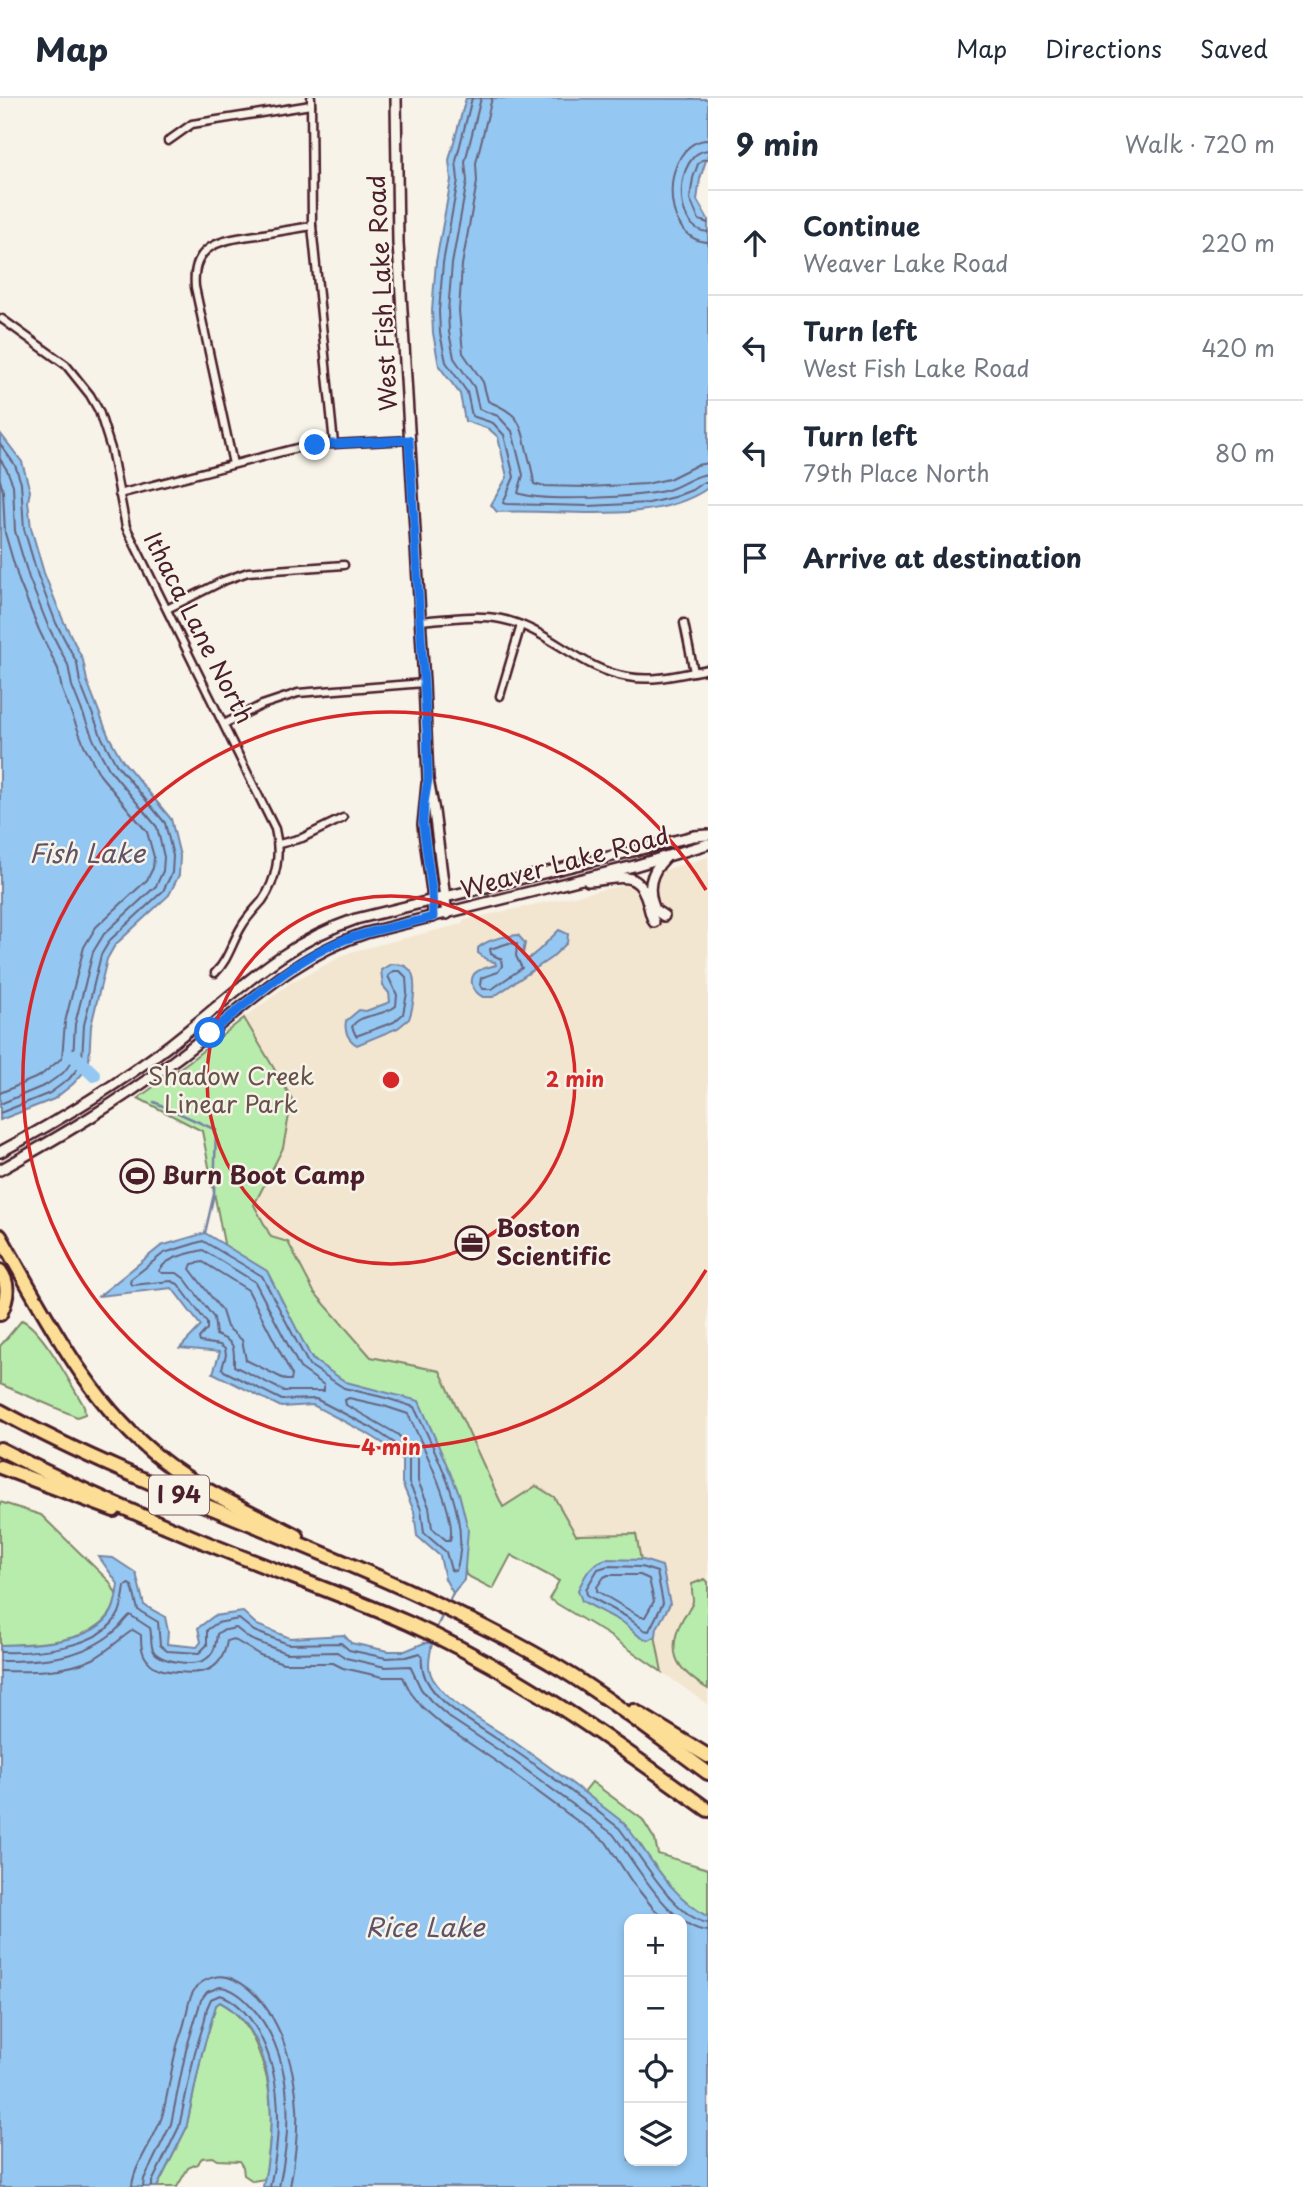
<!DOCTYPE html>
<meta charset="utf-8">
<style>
:root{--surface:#fff;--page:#f2f2f3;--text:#1f2937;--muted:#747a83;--line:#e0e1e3}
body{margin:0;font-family:"Playpen Sans",sans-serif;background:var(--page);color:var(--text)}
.controls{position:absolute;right:21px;bottom:21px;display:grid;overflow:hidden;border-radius:14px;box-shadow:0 4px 10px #0003}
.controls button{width:63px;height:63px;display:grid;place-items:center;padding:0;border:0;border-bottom:2px solid var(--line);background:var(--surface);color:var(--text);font:35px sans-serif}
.stop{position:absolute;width:21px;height:21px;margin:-16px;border:5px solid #1a73e8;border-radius:50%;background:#fff}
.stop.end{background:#1a73e8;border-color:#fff;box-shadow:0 2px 7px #0008}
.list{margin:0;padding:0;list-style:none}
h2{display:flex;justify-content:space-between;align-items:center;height:91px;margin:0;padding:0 28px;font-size:30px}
h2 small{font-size:23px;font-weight:400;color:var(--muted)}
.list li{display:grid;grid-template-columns:46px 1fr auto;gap:21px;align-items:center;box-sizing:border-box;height:105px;padding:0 28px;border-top:2px solid var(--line)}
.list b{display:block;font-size:26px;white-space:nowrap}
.list p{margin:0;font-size:23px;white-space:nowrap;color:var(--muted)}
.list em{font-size:23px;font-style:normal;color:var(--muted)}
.icon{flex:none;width:38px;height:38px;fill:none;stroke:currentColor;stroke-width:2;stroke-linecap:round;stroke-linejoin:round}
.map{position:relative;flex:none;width:708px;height:2089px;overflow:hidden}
header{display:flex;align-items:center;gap:42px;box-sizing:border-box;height:98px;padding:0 35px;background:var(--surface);border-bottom:2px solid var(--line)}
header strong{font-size:33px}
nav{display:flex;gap:38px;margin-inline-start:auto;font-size:24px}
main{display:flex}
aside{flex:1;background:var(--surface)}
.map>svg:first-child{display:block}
.built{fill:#f3e6d1}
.green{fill:#b8ecac;stroke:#81866c;stroke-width:2}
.water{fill:#94c8f2;stroke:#7684a2;stroke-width:2;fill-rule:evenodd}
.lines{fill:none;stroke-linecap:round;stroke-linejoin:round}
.shore{stroke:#68637b;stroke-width:2}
.stream{stroke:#7684a2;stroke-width:2.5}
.river{stroke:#94c8f2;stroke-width:14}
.street-casing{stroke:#4a1f2b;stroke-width:11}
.secondary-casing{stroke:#4a1f2b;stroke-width:14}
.highway-casing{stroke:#4a1f2b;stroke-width:18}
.street{stroke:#f7f3e8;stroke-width:6}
.secondary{stroke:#f7f3e8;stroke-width:9}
.highway{stroke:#fdde96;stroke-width:12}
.route{stroke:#1a73e8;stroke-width:9}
.ring{fill:none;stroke:#d62828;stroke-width:3.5}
.labels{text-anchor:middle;stroke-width:5;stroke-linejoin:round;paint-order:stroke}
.shield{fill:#f7f3e8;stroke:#7e5f64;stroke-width:2}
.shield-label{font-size:23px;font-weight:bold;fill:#4a1f2b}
.street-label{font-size:24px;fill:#4a1f2b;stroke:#f7f3e8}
.park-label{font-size:24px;fill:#66524b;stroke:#f7f3e8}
.poi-label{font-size:24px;font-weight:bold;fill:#4a1f2b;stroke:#f7f3e8;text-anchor:start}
.water-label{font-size:26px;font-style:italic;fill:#605267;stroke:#f7f3e8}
.centre{fill:#d62828;stroke:#f7f3e8;stroke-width:3.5}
.ring-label{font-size:21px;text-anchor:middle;font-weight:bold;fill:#d62828;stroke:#f7f3e8;stroke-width:5;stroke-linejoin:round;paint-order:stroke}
</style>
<header>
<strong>Map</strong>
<nav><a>Map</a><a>Directions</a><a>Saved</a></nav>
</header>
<main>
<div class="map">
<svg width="708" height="2089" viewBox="0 0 708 2089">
<rect width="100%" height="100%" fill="#f7f3e8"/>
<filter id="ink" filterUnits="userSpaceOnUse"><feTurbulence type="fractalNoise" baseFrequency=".0143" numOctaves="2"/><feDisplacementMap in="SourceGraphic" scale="14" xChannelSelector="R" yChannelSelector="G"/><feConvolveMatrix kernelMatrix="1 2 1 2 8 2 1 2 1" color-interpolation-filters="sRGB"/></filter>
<g filter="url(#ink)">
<path class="built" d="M708 759V1607L662 1574 636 1436 576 1437 554 1399 503 1409 440 1273 371 1259 314 1194 288 1144 271 1139 254 1107 283 1050 292 1001 244 920 290 885 350 854 461 826 464 822 624 787 657 777 664 772Z"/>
<g class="green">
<path d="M244 920 292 1001 283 1050 254 1107 271 1139 288 1144 314 1194 371 1259 440 1273 503 1409 536 1388 554 1399 576 1437 636 1436 662 1574 607 1536 549 1501 559 1483 511 1457 493 1491 466 1477 455 1412 229 1171 202 1033 138 1000 191 962Z"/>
<path d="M22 1222C44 1233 71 1287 84 1308L85 1316 77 1319 0 1286V1248Z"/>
<path d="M0 1404 41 1417 110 1484 117 1498C115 1503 114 1510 111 1514 92 1546 33 1546 0 1547Z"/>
<path d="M705 1481 708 1484V1591C678 1573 665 1556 682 1522 685 1515 692 1510 693 1503 693 1497 691 1492 692 1486Z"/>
<path d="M592 1684 642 1721 655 1742 658 1756 708 1771V1819L697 1813 674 1793 653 1767 638 1743 584 1694Z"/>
<path d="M220 1904C239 1914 249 1930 257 1949 276 1994 272 2034 265 2081L253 2083 244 2077 243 2069 239 2063 217 2062 212 2059 202 2060 197 2066 188 2070 177 2089H157L186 2031 202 1955 216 1907Z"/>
</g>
<g class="water">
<path d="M466 0 708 1V56L700 81 697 102 708 121V390C652 429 562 410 497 414L491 407 507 379 498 339 489 331 465 323 460 296 439 268 433 235 432 213 436 164 451 82 449 62Z"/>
<path d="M0 335 22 364 30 393 28 403 31 430 44 475 63 522 83 562 87 583 108 637 122 662 171 721 180 758 179 777 169 797 115 847 107 861 91 928 89 963 84 974 73 986 54 1001 0 1022Z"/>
<path d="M559 832 568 836 567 845 551 860 493 899H483C475 895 468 885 474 876 479 870 490 869 496 867L495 864 489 863 478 855V850C488 841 505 838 518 837L525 845 523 856 527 862 539 852Z"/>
<path d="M391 866C397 866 403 866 408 870 419 878 413 910 409 921L398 930 357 947C348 942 344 933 346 923L359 912 366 913 390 904 389 895 383 888 381 872Z"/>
<path d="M205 1135 267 1173 312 1261 346 1284 419 1303 459 1395 468 1431 464 1482 453 1495 445 1481 440 1458 417 1438 414 1413 402 1385V1362L389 1349 368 1336 313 1307 281 1309 213 1275 220 1254 180 1250 201 1228 172 1190 99 1198 161 1148Z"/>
<path d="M99 1459 113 1460 136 1475 144 1507 165 1519 168 1533 167 1546 197 1549 201 1544 198 1530 214 1518 243 1514 257 1527 290 1540 344 1537 351 1545 388 1553H405L424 1545H432C430 1558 426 1569 433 1581 450 1608 485 1624 510 1641 549 1668 587 1696 624 1725 651 1759 669 1797 708 1819V2089H263C275 2032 281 1937 220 1904L216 1907 202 1955 186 2031 157 2089H0V1547C32 1547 95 1546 112 1513 116 1505 117 1495 118 1486ZM629 1821H682V2063H629Z"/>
<path d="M606 1461 643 1462 662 1468 670 1506 657 1530 656 1538 649 1542 640 1539 624 1525 582 1503 578 1492C586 1476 589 1467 606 1461Z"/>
</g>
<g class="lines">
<g class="shore">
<path d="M472 0 456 63 458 82 443 165 439 213 440 235 446 264 467 294 472 318 493 325 504 337 514 379 503 405 506 406 589 408 649 405 674 399 692 392 702 385H708"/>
<path d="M481 0 465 64 467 83 452 166 448 213 449 234 454 260 474 289 479 311 498 318 512 333 523 377 518 395C543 405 641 399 668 392 682 388 694 377 708 376"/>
<path d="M492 0 476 65 477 84 462 167 459 213 463 255 483 284 488 303C519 316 520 322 527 353 530 364 533 374 534 386L541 388 588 389 646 386 669 381 697 367 708 365"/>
<path d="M708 42C661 43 658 142 708 144"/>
<path d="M708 52C675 54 671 132 708 134"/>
<path d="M708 61 702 62 698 66 693 80 690 101 699 122 708 125"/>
<path d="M0 346 15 367 21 385 24 431 38 478 56 525 77 565 80 585 102 640 116 666 165 725 173 758 172 775 163 793 110 842 101 857 84 927 82 961 78 970 69 981 50 995 0 1015"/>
<path d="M0 361 7 372 13 387 15 433 29 480 48 528 68 567 72 588 94 643 109 671 157 729 164 759 163 773 156 788 104 836 93 854 75 926 73 960 71 965 63 975 46 987 0 1006"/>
<path d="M0 382 3 393 5 435 19 483 39 532 58 571 62 592 84 647 100 677 147 734 154 759 153 770 147 782 96 829 84 849 65 924 62 960 40 978 0 995"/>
<path d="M509 845 517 846 516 858 522 870 492 891H483L480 887 481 880 498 874 502 868 501 861 491 856 490 851Z"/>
<path d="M394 873H400L406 879 407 895 403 916 394 924 356 938 352 929C359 915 383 919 396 908L397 897 388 878Z"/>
<path d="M203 1143 262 1178 309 1267 344 1290 386 1300 414 1309C436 1355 473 1422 456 1473L451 1472 446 1454 424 1435 421 1411 409 1385V1360L393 1344 372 1330 316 1301 282 1302 224 1273 222 1270 226 1257 225 1251 220 1247 200 1244 199 1240 207 1231V1225L178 1186 171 1183 133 1187 130 1185 131 1181 164 1155Z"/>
<path d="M203 1152 255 1184 300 1270 324 1287V1293H284L234 1268C234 1249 236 1244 216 1237L214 1220 185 1181 177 1175H162L159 1173C166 1159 188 1156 203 1152Z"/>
<path d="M203 1164 248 1192 292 1277 291 1282H286L246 1262 242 1242 227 1229 222 1213 190 1171 192 1166Z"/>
<path d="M349 1300 384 1308 408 1316C420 1341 458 1418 450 1442H446L432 1430 429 1409 418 1383V1361L415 1353 397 1336 346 1307 345 1302Z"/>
<path d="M608 1468 641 1469 657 1474 663 1505 649 1533 644 1532 627 1519 587 1497 586 1491 598 1471Z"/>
<path d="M608 1477H640L649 1481 654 1503 645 1519H641L597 1493V1489L604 1479Z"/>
<path d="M0 1554C34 1555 102 1551 119 1515 122 1507 124 1497 125 1488L129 1486 132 1488 138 1512 158 1524 160 1547 167 1553 199 1555 207 1547V1532L217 1525 239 1521 254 1533 288 1546 341 1545 349 1552 386 1560 406 1559 420 1555 422 1558C420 1573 426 1585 437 1597 456 1617 483 1631 506 1647 545 1673 582 1701 619 1730 639 1755 675 1821 708 1825"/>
<path d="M0 1563C41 1563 83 1561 115 1533 121 1528 125 1521 130 1517L150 1530C152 1537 150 1545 153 1552 159 1564 196 1569 206 1561 215 1555 216 1545 217 1536L221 1533 236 1530 250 1541 286 1555 337 1554 346 1560 385 1569 410 1568 421 1591 431 1603 450 1620 503 1655 613 1736C634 1763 671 1831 708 1833"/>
<path d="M0 1573C29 1574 66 1574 93 1561 108 1553 119 1541 133 1532L141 1537C141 1546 141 1555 148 1563 155 1572 167 1573 178 1574 205 1577 222 1572 227 1543L233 1541 260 1557 283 1565H333L343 1570 383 1579H403L411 1595 422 1609 445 1629 497 1664 606 1744 632 1784 654 1811 666 1821"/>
<path d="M132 2089C133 2067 157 2039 163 2015 168 1995 171 1973 176 1952 178 1942 183 1932 185 1922 188 1911 188 1900 195 1891 203 1880 220 1875 233 1881 256 1891 271 1914 281 1937 302 1989 300 2034 290 2089"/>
<path d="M143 2089 144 2081 171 2026 186 1952 201 1902 207 1894 220 1889C232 1890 243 1899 251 1908 295 1957 292 2029 279 2089"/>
<path d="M152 2089V2084L179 2029 195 1954 204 1925 207 1910 211 1901 220 1897C234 1901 245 1913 253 1925 284 1974 282 2034 270 2089"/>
</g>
<g class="stream">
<path d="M154 1004 216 1032 214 1096 205 1135"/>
<path d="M447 1508 453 1495"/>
<path d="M435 1533 444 1514"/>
</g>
<path class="river" d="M74 958 94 977"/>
<defs>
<g id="street">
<path d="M311 0 312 128 334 346"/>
<path d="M168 43 192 26 311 7"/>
<path d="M2 221 66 267 90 297 99 313 111 351 126 429 275 731C281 755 277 782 262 803 255 811 247 819 242 828 232 844 229 861 215 875"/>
<path d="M233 366 195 189C191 145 223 142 257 137 275 134 293 131 312 128"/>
<path d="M119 396 297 350 315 347 409 342"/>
<path d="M167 511 223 483 248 474 344 467"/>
<path d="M420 523C447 521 475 516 501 521 548 530 581 572 628 579 655 584 682 576 708 571"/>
<path d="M684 525 694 574"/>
<path d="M500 598 521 527"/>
<path d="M224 626 262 607 298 595 424 585"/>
<path d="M279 746 302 740 343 720"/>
</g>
<g id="secondary">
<path d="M396 0 398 145 424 585 428 681 434 713 447 816"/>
<path d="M427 686 423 727 432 793 433 819"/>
<path d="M588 783C610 783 634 769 645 796 649 805 649 814 654 824"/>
<path d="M664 818 655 812C646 791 650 775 665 760"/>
<path d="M0 1054C60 1022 117 987 171 946 233 898 279 847 356 821L694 738 708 737"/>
<path d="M0 1072C59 1039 117 1005 172 964 235 918 290 859 366 835L634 768 708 746"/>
</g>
<g id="highway">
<path d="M0 1138C46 1218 88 1305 162 1362 199 1392 255 1416 297 1438"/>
<path d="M0 1173C10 1186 7 1202 0 1216"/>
<path d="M0 1313C135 1387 282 1433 420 1498 468 1521 516 1544 561 1571 612 1602 660 1640 708 1675"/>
<path d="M0 1351C62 1383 127 1412 192 1439 263 1469 337 1494 408 1525 516 1573 613 1643 708 1712"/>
<path d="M0 1369 114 1412"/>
<path d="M634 1613 708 1658"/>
</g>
</defs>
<use href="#street" class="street-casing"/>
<use href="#secondary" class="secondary-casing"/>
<use href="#highway" class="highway-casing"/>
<use href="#street" class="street"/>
<use href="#secondary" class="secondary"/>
<use href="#highway" class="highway"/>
</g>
</g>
<g class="lines" filter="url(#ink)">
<path class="route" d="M210 935C250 903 290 864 339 844 369 832 402 827 433 819L432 793 423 727 424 705 428 681 427 635 409 342 315 347"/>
</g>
<g class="ring">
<circle cx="391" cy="982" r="184"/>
<path d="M706 1172A368 368 0 1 1 706 792"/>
</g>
<defs>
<symbol id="stadium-ring" viewBox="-11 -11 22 22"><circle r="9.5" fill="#f7f3e8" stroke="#4a1f2b" stroke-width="1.5"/><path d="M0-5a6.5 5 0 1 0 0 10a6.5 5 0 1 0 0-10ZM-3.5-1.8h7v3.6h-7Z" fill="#4a1f2b"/></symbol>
<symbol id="office-ring" viewBox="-11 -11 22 22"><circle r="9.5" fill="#f7f3e8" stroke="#4a1f2b" stroke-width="1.5"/><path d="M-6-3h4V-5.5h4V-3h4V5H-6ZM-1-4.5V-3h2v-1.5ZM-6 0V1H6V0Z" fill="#4a1f2b"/></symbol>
</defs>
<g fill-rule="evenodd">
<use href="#stadium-ring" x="118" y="1059" width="38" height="38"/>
<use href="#office-ring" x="453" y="1126" width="38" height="38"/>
</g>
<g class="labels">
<rect class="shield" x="149" y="1377.5" width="60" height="39" rx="5"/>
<g class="shield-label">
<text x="179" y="1405">I 94</text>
</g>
<g class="street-label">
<text transform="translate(383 195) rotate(-93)" y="8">West Fish Lake Road</text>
<text transform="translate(198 530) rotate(63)" y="8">Ithaca Lane North</text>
<text transform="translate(565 765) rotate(-15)" y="8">Weaver Lake Road</text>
</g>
<g class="park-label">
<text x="231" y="987">Shadow Creek<tspan x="231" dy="28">Linear Park</tspan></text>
</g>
<g class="poi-label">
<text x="162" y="1086">Burn Boot Camp</text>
<text x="496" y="1139">Boston<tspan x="496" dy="28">Scientific</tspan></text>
</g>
<g class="water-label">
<text x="87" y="765">Fish Lake</text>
<text x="425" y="1839">Rice Lake</text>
</g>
</g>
<circle cx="391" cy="982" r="10" class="centre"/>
<g class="ring-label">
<text x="575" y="989">2 min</text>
<text x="391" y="1357">4 min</text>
</g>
</svg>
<div class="controls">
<button>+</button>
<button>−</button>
<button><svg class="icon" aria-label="locate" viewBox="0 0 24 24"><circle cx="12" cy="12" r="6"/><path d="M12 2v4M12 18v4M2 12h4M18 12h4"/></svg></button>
<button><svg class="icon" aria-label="layers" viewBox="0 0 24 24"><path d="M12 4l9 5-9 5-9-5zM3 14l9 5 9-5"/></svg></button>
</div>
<div class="stop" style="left:210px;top:935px"></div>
<div class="stop end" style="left:315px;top:347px"></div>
</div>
<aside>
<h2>9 min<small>Walk · 720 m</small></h2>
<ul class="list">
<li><svg class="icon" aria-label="ahead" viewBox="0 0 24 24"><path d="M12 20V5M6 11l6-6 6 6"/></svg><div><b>Continue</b><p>Weaver Lake Road</p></div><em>220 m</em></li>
<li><svg class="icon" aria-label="left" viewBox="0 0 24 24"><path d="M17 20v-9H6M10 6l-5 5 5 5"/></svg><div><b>Turn left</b><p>West Fish Lake Road</p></div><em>420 m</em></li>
<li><svg class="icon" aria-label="left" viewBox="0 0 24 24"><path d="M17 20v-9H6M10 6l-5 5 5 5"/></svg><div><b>Turn left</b><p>79th Place North</p></div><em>80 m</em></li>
<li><svg class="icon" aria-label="arrive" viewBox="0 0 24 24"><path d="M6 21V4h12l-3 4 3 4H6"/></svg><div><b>Arrive at destination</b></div></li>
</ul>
</aside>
</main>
